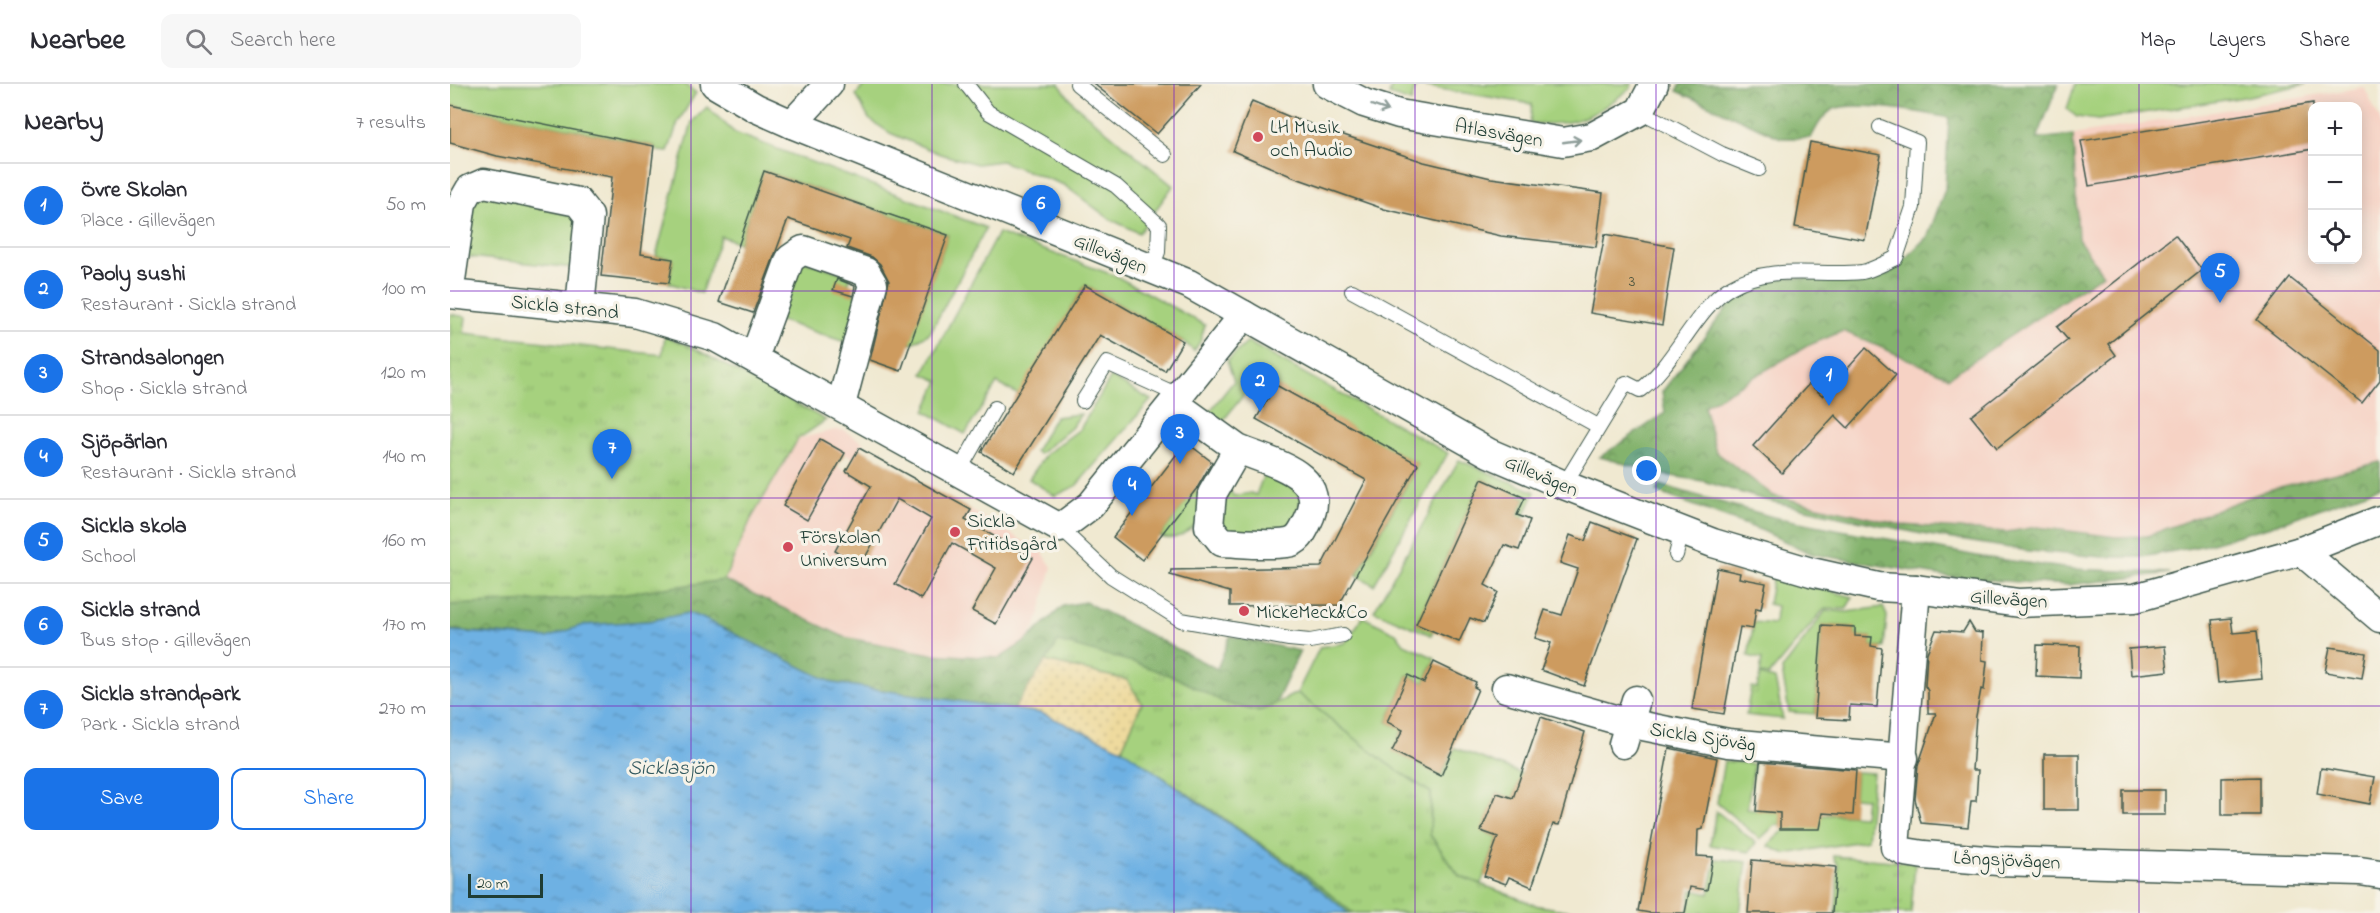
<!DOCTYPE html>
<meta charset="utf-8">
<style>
:root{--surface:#fff;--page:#f7f7f7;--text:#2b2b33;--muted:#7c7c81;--line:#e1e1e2;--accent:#1a73e8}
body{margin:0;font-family:"Indie Flower",sans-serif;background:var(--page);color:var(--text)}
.controls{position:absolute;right:18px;top:18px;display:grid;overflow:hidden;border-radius:12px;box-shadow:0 3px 15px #0003}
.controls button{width:54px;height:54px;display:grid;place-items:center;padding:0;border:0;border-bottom:2px solid var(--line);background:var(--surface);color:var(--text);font:30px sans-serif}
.scale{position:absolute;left:18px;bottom:15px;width:75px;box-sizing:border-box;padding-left:6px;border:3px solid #1f3d34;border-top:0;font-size:16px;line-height:21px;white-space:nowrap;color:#1f3d34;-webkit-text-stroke:4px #f7f3e8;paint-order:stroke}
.you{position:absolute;left:1197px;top:387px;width:21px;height:21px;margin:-15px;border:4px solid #fff;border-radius:50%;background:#1a73e8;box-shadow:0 0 0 9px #1a73e833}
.badge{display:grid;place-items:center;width:39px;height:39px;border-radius:50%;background:var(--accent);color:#fff;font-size:20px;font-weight:700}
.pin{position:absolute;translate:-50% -50px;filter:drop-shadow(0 2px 3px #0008)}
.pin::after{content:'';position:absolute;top:32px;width:21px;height:18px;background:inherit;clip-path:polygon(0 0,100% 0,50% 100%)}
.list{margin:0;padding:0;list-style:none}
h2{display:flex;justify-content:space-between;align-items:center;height:78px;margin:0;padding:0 24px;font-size:26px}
h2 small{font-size:20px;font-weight:400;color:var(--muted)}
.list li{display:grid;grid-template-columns:39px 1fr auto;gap:18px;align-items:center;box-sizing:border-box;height:84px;padding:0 24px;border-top:2px solid var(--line)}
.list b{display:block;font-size:22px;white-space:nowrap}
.list p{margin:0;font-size:20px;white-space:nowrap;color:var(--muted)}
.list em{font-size:20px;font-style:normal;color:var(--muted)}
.actions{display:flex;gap:12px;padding:18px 24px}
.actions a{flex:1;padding:14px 0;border:2px solid var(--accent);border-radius:12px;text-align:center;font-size:21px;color:var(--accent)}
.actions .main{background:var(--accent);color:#fff}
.icon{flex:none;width:33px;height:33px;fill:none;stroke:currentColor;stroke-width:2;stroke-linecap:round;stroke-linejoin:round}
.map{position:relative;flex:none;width:1930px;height:829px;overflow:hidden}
header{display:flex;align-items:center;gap:36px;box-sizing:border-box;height:84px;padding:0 30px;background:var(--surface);border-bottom:2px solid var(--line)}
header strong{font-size:28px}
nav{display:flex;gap:33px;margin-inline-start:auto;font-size:21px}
.search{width:420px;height:54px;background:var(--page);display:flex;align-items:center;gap:15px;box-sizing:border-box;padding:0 21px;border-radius:12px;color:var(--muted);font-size:22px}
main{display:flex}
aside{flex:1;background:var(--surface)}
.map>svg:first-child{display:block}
.built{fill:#f6d2c4;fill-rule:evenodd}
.grass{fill:#a6d17e;stroke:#628759;stroke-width:1.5}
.forest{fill:url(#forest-crowns);stroke:#527850;stroke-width:1.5}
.sand{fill:url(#sand-dots);stroke:#868c69;stroke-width:1.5}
.park{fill:url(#park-tufts);stroke:#628759;stroke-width:1.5}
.water{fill:url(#water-ripples);stroke:#46778c;stroke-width:1.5}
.building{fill:#cd9b5e}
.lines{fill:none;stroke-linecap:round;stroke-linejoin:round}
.lane-casing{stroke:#3e574c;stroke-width:16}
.street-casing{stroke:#3e574c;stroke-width:31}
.lane{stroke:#fff;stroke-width:14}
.street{stroke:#fff;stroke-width:28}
.oneway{stroke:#8f9e9a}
.grid{fill:none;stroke:#7b2cbf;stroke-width:1.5;stroke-opacity:0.55}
.poi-dot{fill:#d1495b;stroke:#f7f3e8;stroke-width:2}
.labels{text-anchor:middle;stroke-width:6;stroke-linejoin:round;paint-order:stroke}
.number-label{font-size:16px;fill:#4a543e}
.poi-label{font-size:20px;fill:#1f3d34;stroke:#f7f3e8;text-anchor:start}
.street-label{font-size:20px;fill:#1f3d34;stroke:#f7f3e8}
.water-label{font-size:21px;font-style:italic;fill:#335a60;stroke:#f7f3e8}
</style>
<header>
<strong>Nearbee</strong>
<div class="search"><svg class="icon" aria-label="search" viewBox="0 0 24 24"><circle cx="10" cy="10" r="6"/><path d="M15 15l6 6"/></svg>Search here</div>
<nav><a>Map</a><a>Layers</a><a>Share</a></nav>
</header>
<main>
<aside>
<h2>Nearby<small>7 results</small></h2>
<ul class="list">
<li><span class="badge">1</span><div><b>Övre Skolan</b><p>Place · Gillevägen</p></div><em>50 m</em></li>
<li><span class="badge">2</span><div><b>Paoly sushi</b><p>Restaurant · Sickla strand</p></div><em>100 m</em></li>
<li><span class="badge">3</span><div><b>Strandsalongen</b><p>Shop · Sickla strand</p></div><em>120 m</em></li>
<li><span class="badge">4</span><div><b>Sjöpärlan</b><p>Restaurant · Sickla strand</p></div><em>140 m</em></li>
<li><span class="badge">5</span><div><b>Sickla skola</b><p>School</p></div><em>160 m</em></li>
<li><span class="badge">6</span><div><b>Sickla strand</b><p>Bus stop · Gillevägen</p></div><em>170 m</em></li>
<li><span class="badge">7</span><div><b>Sickla strandpark</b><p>Park · Sickla strand</p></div><em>270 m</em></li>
</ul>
<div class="actions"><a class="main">Save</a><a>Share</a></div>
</aside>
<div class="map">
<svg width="1930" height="829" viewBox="0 0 1930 829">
<defs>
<pattern id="forest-crowns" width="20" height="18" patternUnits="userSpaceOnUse" patternTransform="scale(1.5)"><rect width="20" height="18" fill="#84b36d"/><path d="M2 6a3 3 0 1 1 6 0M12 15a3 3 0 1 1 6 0" fill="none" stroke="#6b935a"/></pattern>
<pattern id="sand-dots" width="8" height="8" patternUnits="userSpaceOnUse" patternTransform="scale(1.5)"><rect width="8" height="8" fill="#eeda9e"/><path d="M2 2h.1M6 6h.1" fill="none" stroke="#ccbc89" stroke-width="1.8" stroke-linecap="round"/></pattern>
<pattern id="park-tufts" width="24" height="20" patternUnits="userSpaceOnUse" patternTransform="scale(1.5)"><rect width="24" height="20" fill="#a6d17e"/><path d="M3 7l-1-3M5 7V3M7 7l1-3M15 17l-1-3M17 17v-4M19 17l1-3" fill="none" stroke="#8eb46e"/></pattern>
<pattern id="water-ripples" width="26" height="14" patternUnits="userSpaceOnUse" patternTransform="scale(1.5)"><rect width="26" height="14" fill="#6eb1e3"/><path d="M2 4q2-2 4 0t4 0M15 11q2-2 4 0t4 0" fill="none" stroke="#5a91b9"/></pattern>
</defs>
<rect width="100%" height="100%" fill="#f7f3e8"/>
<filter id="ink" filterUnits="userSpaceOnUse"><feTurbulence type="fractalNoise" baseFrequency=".0167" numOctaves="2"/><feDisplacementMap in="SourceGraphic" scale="12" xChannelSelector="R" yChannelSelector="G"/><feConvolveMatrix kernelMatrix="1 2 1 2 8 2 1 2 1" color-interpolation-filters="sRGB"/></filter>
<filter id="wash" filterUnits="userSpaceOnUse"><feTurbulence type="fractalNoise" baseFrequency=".008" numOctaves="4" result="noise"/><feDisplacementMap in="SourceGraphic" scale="24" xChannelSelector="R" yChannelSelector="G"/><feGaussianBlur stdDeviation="1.35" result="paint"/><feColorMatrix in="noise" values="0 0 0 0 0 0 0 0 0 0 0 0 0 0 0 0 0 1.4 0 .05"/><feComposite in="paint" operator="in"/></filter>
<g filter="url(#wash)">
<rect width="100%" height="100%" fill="#f0e9d1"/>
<g class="built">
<path d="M1914 3 1930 36V391L1691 465 1452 441 1324 412 1266 368 1253 322 1357 262 1393 247 1500 293 1653 190 1628 155 1623 51ZM1862 22H1908V176H1862Z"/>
<path d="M384 346H393L413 358 403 374 370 355 333 422 358 436 387 382 421 402 385 466 411 481 447 415 481 435 445 500 471 514 502 459 546 484 522 527 546 540 583 474 515 436 521 426 593 469 602 483 587 539 576 557 550 574 481 570 394 553 274 496 301 435 348 355Z"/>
</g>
<g class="grass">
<path d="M0 0H234L246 9 228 38 218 68 208 67 204 62 0 21Z"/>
<path d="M415 0H609L625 21 723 102 689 149 660 135 614 101 551 77 527 80 490 70 440 49 419 35 406 11Z"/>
<path d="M942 0H1182L1180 5C1141 32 1130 43 1080 39L1082 20 966 1 961 18 939 11Z"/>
<path d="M1625 0H1856L1794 13 1648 36 1627 33 1617 25Z"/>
<path d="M257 23 285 49 536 144 480 249 459 261 498 151 314 87 289 159 271 152 251 209 219 199 223 175 206 172 242 38Z"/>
<path d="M35 108 130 134 125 184 10 172 21 118Z"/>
<path d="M548 149 666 192 755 241 750 258 744 267 733 257 635 201 569 311 547 299 515 350 475 327 489 297 473 290Z"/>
<path d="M349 175 401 192 396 207 411 212 395 258 328 236Z"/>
<path d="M798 258 998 369 924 501 907 491 968 380 808 293 768 343 755 333 784 297 777 277Z"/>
<path d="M661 293 701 316 626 402 605 412 579 395 596 370 630 345Z"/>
<path d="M631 330 621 344 589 370 585 367 605 333Z"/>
<path d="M1009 376 1085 408 1073 434 1068 431 1075 414 1032 395 966 540 983 547 981 551 924 527Z"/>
<path d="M822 386 853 407 843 446 776 451 769 431 779 406 784 412 801 409 806 411 814 390Z"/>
<path d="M745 406 756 414C755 420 754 428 751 433 744 446 723 460 710 452Z"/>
<path d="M1323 492 1403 513 1396 525 1375 524 1319 591 1310 590 1312 575 1298 572 1304 538 1324 540 1327 522 1318 520Z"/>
<path d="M1433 523 1437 532 1434 564 1421 562V553L1405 552V543L1372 541 1365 630 1339 628 1332 586 1376 526 1397 528Z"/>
<path d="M913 533 946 549 954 560 985 574 974 599 958 591 937 638 948 643 954 642 943 667 991 692 1005 664 1072 690 1063 714 1047 709 1032 747 1048 753 1031 800 1009 792 980 751 981 709 936 679 847 609 870 563 895 559Z"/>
<path d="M1274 677 1304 680 1297 725 1331 729 1330 741H1325L1310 755 1267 719Z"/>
<path d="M1406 688 1423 689 1417 756 1336 770 1318 762C1347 728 1372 729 1414 732L1416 714 1404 713Z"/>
<path d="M1266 727 1306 759 1299 768 1260 761Z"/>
<path d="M1266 775 1297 778 1290 829H1238L1242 806 1259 810Z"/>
</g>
<g class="forest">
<path d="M1231 0H1608L1587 55 1623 51 1628 155 1653 190 1499 293 1393 247 1357 262 1254 322 1266 368 1324 412 1452 441 1557 448 1587 443 1666 453 1697 452 1818 406 1930 378V403L1821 442 1751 462 1692 473H1654L1579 467 1472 450 1315 416 1253 397 1215 391 1150 373 1215 329 1212 308 1289 208 1326 193 1399 196 1439 190 1478 152 1495 105 1499 34C1475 29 1405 16 1384 25 1373 30 1366 44 1361 54H1331L1227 7Z"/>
<path d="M1210 401 1323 433 1532 473 1622 485 1720 489 1619 501 1506 494 1362 470 1313 447 1207 408Z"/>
<path d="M274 496 394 553 481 570 550 574 576 557 613 522 635 518 767 585 780 552 850 567 825 621 847 609 936 679 981 709 980 751 1009 792 1088 822 1132 829H892L591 629 383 599 250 533 238 529 199 537 133 541 98 554 0 546V521L138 514Z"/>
</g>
<path class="sand" d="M596 577 678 596 692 619 672 665 591 629 564 625Z"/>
<g class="park">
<path d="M0 230 16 233 14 249 212 271 215 252 242 263 376 336 348 355 301 435 274 496 138 514 0 521Z"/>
<path d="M608 558 686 579 729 595 773 618 809 628 847 609 936 679 981 709 980 751 1009 792 1088 822 1132 829H903L857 791 672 665 692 619 677 596 596 577Z"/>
<path d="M1310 591 1325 595 1333 635 1296 631 1301 603 1307 604Z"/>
<path d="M1383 772 1465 779 1461 829H1386L1388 781Z"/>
</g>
<path class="water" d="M238 529 250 533 383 599 591 629 672 665 858 795 898 829H0V547L97 554 133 541 199 537Z"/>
<g id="blocks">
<g class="building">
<path d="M644 0H751L707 50Z"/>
<path d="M802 17 840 33 974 78 1041 94 1153 109 1146 163 1051 152 934 125 843 93 783 67Z"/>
<path d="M1863 19V65L1639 102 1631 57Z"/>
<path d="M0 21 204 62 191 170 223 175 219 199 151 192 162 93 47 72 0 59Z"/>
<path d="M1360 58 1431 71 1415 156 1345 143Z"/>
<path d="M314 87 498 151 451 287 420 276 439 197 430 180 422 173 397 164 400 156 338 135 303 229 269 218Z"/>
<path d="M1155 150 1224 163 1212 241 1140 229Z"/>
<path d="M1725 151 1752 186 1658 260 1666 271 1547 364 1521 332 1618 256 1607 243Z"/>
<path d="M1840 194 1930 266V296L1912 319 1807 236Z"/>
<path d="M387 195 405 202 403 212 383 206Z"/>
<path d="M635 201 733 257 715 287 650 251 564 388 531 368Z"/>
<path d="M1416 264 1446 291 1398 344 1385 331 1332 389 1303 362 1359 300 1373 312Z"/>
<path d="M826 301 968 380 889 521 780 522V508L720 491 721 486 871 483 916 396 806 335Z"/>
<path d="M370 355 395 369 357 436 333 422Z"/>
<path d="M736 358 762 378 747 404 692 476 663 453Z"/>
<path d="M409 364 521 426 515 436 583 474 546 540 522 527 546 484 502 459 471 515 445 500 481 435 447 415 411 481 385 467 421 402 396 387Z"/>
<path d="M1032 395 1075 414 1067 431 1080 436 1069 466 1054 461 1035 501 1048 508 1034 539 1020 534 1009 558 966 540Z"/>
<path d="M1142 438 1187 455 1134 602 1091 586 1101 559 1085 554 1095 526 1112 531 1128 485 1110 479 1120 451 1135 457Z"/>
<path d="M1267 484 1290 489 1289 494 1316 499 1311 525 1306 524 1303 545 1290 543 1274 630 1242 625Z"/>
<path d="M1781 534 1783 549 1807 547 1812 595 1768 599 1762 536Z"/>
<path d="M1519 538 1525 548 1533 549 1532 576 1537 577 1534 606 1531 605 1526 632 1522 686H1528L1526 717H1521L1518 743 1471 739 1465 715 1468 682 1486 629H1478V607L1475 602 1477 569 1486 546 1513 548Z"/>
<path d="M1372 541 1405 543V552L1422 553 1421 562 1432 564 1427 623 1400 621 1399 636 1365 634Z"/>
<path d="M1587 561 1630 562 1629 594 1586 592Z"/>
<path d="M1715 562 1718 587 1681 591 1679 565Z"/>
<path d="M1880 563 1916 569 1912 594 1875 588Z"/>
<path d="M984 578 1026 598 1024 603 1028 605 991 692 942 667 953 646 937 638 958 591 974 599Z"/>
<path d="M1091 633 1135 648 1109 741 1103 740 1082 803 1059 793 1056 800 1034 792 1048 753 1031 747 1047 709 1063 714Z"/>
<path d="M1219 664 1267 674 1253 745 1248 746 1247 772 1263 773 1257 806 1240 803 1235 829H1200L1188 827Z"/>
<rect x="1594" y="670" width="35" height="56"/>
<path d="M1310 678 1406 686 1403 731 1373 729 1370 745H1330V729L1306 727Z"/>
<path d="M1871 684 1925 693 1920 720 1867 710Z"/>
<path d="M1810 693V731H1772V694Z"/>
<rect x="1673" y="706" width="42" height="25"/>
<path d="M1302 776 1386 783 1382 829H1298Z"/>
</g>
</g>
</g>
<g filter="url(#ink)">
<use href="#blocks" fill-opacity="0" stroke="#3e574c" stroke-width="1.5"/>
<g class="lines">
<defs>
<g id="lane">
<path d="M516 0 538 28 666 102 709 141 708 168 701 185"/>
<path d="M627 0 715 71"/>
<path d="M1190 27 1272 70 1309 85"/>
<path d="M902 207 1148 342"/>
<path d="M633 317 657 279 730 312"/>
<path d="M509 387 545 324"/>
<path d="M1114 401 1176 299 1190 306C1225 280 1246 223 1281 203 1323 179 1368 193 1412 188 1423 186 1436 178 1446 174L1463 123 1467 58 1430 43"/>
<path d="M610 444 661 492 731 536 839 555 860 557 893 551"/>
<path d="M1226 471 1232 447"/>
</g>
<g id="street">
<path d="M265 0 306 24 342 40 739 200 1039 369 1114 401 1263 459 1361 488 1428 503 1466 505 1569 519 1685 514 1851 467 1930 436"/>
<path d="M877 0 914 19 949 30 1113 58 1142 53 1190 27 1204 0"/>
<path d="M342 40 379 0"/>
<path d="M0 203 12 119 20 105 34 99 128 118 139 132 130 223"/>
<path d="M0 210 185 229 265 253 610 444 641 421 794 231"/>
<path d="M304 274 340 175 353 166 416 188 423 200 391 321"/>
<path d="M724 319 788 365 762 410 759 442 772 458C793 459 817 462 837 459 849 458 853 447 858 437 881 390 821 379 788 365"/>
<path d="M1851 467 1930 534"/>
<path d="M1466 505 1445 763 1455 768 1474 771 1548 777 1910 787 1930 790"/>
<path d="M1056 604 1178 639 1278 659 1454 674"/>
<path d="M1173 660 1186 616"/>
</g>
</defs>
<use href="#lane" class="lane-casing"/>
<use href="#street" class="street-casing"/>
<use href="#lane" class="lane"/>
<use href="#street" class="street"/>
</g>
<defs><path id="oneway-shaft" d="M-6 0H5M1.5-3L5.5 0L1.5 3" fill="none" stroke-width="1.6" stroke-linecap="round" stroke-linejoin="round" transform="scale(1.5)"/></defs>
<g class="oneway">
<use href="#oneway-shaft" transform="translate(930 24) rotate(18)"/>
<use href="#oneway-shaft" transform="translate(1122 57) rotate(-8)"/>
</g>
</g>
<path class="grid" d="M241 0V829M482 0V829M724 0V829M965 0V829M1206 0V829M1448 0V829M1689 0V829M0 207H1930M0 414H1930M0 622H1930"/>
<g class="poi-dot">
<circle cx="808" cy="53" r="6"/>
<circle cx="505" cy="448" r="6"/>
<circle cx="338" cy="463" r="6"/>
<circle cx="794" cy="527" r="6"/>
</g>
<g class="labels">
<g class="number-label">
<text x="1182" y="202">3</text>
</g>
<g class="poi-label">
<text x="820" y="49">LH Musik<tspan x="820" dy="23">och Audio</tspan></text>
<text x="517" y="443">Sickla<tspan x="517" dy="23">Fritidsgård</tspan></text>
<text x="350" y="459">Förskolan<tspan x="350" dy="23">Universum</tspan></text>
<text x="806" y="534">MickeMeck&amp;Co</text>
</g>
<g class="street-label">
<text transform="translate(1049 48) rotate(10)" y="7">Atlasvägen</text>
<text transform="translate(661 169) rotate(22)" y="7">Gillevägen</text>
<text transform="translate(115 222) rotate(6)" y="7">Sickla strand</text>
<text transform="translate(1092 391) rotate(23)" y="7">Gillevägen</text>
<text transform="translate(1559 514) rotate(4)" y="7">Gillevägen</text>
<text transform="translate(1253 652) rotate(9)" y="7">Sickla Sjöväg</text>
<text transform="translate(1557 775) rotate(3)" y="7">Långsjövägen</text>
</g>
<g class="water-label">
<text x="221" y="690">Sicklasjön</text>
</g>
</g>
</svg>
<div class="controls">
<button>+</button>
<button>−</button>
<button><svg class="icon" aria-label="locate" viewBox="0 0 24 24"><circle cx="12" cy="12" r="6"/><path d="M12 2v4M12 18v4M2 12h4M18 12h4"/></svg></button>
</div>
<div class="scale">20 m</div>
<div class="you"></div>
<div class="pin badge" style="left:1379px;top:322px">1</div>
<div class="pin badge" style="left:810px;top:328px">2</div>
<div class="pin badge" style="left:730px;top:380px">3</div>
<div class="pin badge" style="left:682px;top:432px">4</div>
<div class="pin badge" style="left:1770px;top:219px">5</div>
<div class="pin badge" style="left:591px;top:151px">6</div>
<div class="pin badge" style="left:162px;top:395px">7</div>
</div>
</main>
